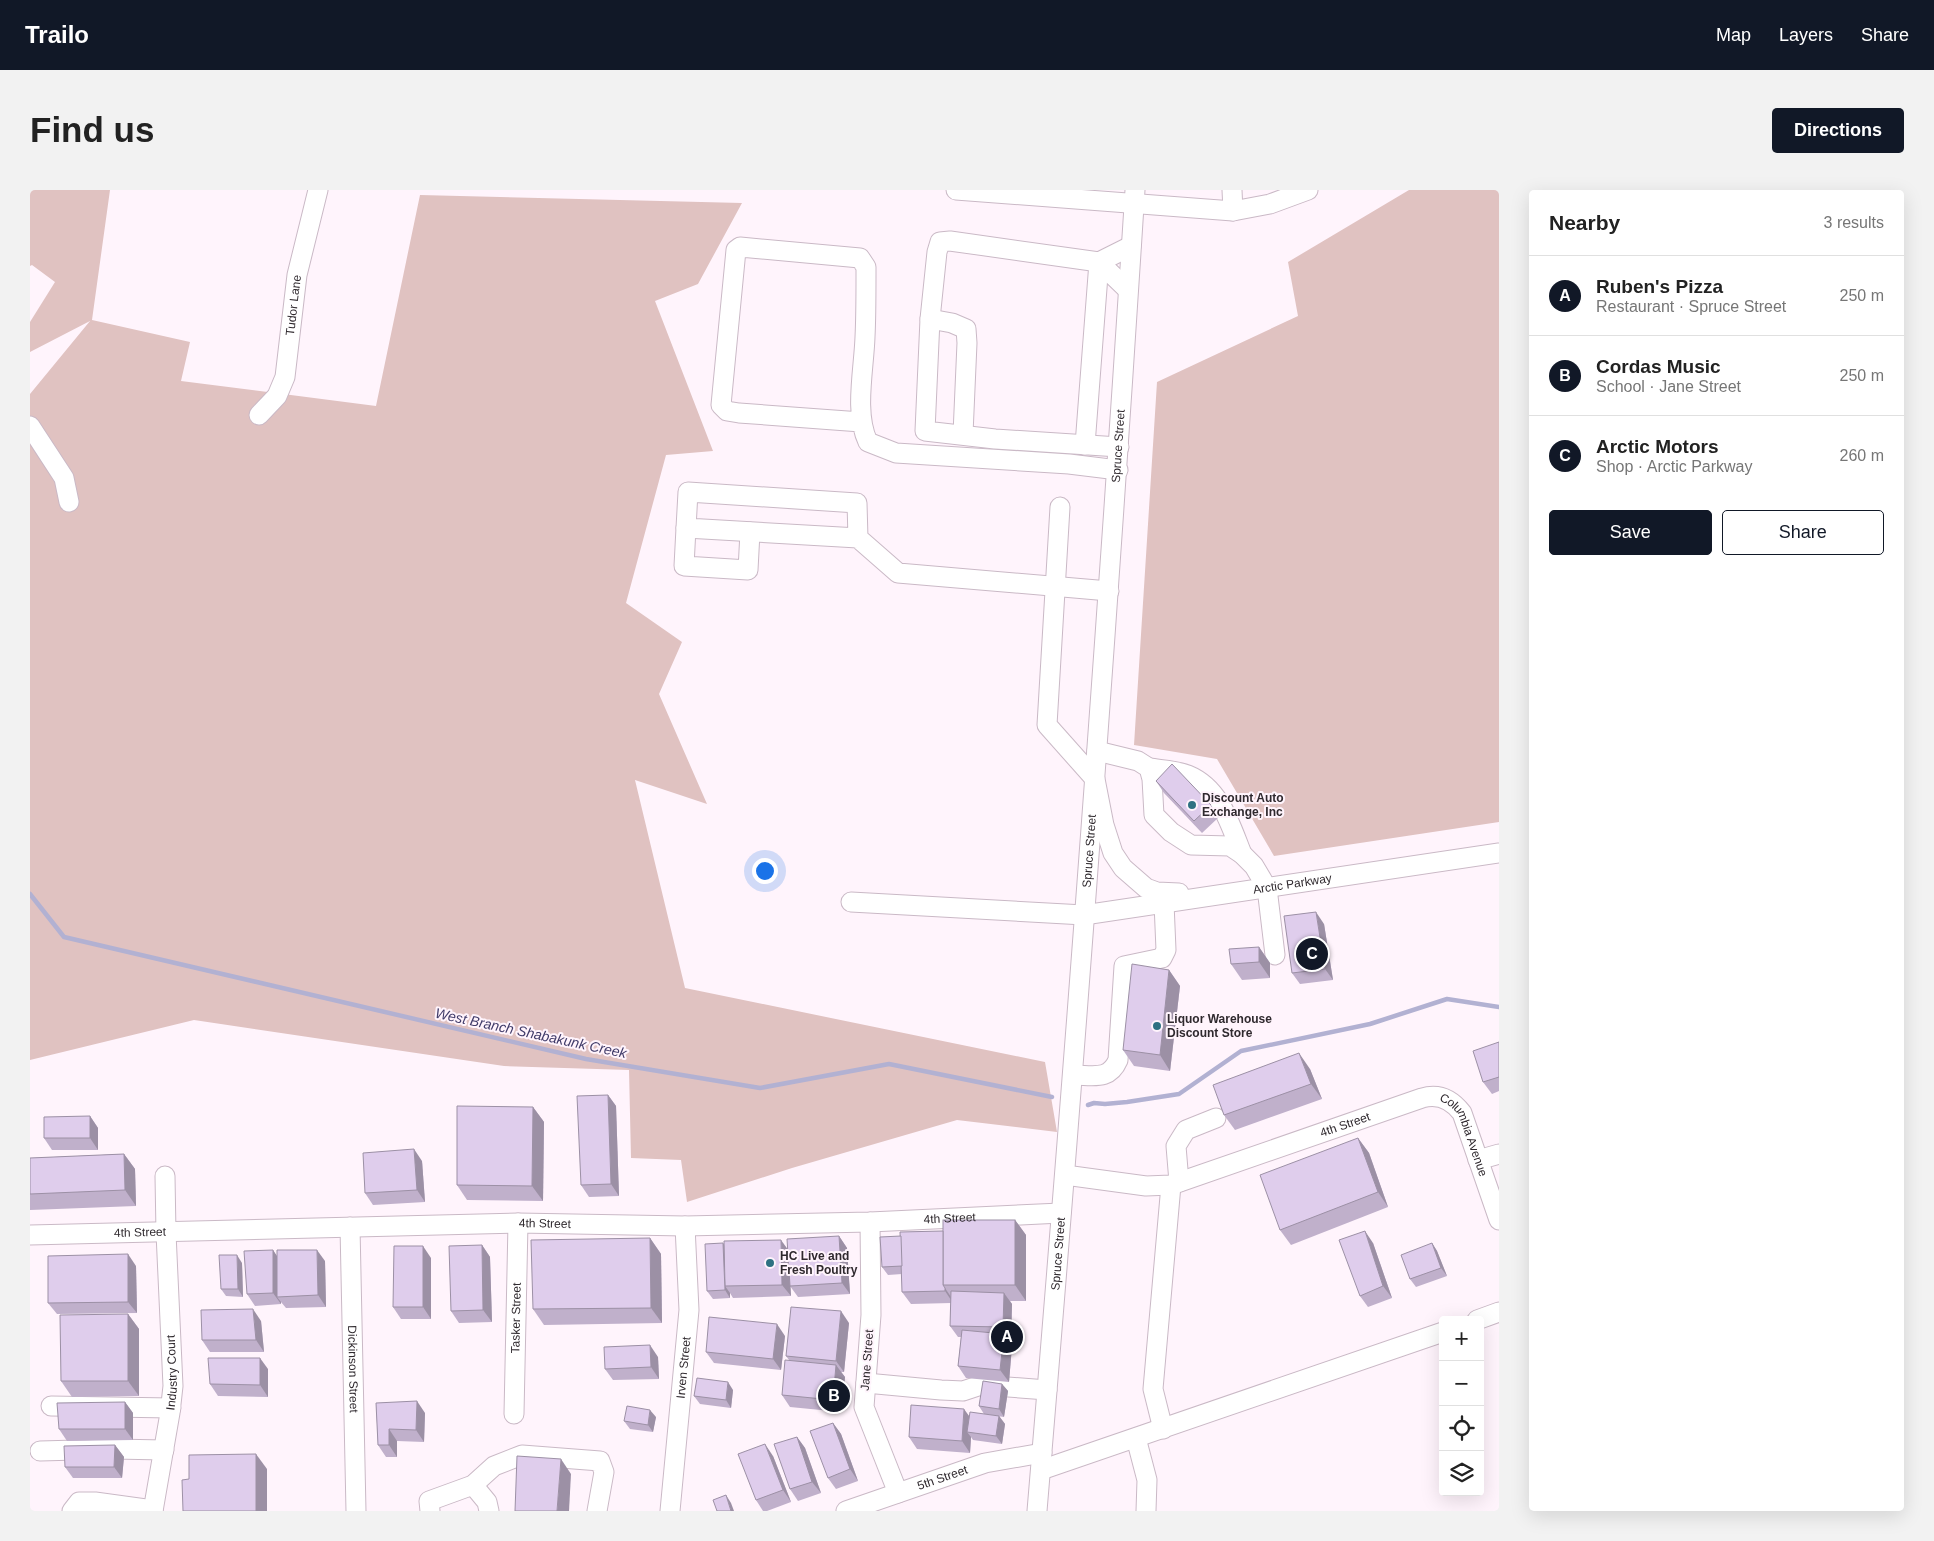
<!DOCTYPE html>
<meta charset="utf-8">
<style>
:root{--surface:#fff;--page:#f2f2f2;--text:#222;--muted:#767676;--line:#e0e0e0;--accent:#111827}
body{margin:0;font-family:Arial,sans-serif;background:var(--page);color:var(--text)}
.controls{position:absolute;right:15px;bottom:15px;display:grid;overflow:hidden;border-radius:5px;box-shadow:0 5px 20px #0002}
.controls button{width:45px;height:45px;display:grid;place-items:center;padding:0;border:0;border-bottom:1px solid var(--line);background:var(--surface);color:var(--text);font:25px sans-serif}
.you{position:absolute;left:734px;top:680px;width:18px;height:18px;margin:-12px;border:4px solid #fff;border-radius:50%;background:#1a73e8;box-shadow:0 0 0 8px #1a73e833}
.badge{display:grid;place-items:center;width:32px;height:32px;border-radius:50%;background:var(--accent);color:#fff;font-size:16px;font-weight:700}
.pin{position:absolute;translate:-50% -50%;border:2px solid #fff;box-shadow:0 1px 5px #0006}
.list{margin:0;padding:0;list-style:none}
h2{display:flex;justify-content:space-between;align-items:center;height:65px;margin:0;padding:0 20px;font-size:21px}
h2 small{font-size:16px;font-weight:400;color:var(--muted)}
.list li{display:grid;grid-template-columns:32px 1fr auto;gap:15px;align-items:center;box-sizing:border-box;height:80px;padding:0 20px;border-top:1px solid var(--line)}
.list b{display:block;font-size:19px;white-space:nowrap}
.list p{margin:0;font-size:16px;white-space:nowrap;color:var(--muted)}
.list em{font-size:16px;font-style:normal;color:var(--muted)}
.actions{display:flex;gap:10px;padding:15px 20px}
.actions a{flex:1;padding:11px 0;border:1px solid var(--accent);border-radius:5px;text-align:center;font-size:18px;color:var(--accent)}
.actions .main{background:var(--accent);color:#fff}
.icon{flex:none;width:28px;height:28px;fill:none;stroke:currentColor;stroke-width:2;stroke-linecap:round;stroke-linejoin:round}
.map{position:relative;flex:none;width:1469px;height:1321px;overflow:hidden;border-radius:5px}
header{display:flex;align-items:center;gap:30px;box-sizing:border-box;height:70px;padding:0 25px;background:var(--accent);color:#fff}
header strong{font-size:24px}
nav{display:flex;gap:28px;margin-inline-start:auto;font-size:18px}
.intro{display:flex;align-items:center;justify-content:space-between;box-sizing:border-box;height:120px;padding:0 30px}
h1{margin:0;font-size:35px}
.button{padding:12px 22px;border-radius:5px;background:var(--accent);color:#fff;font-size:18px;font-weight:700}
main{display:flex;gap:30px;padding:0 30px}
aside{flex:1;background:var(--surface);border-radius:5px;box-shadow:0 5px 20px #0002}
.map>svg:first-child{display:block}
.green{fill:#e0c2c1}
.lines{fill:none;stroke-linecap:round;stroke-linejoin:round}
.stream{stroke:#b2b1d2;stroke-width:4.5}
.minor-casing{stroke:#cab9c6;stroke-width:21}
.minor{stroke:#fff;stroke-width:19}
.wall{fill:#c0b0cb}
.shaded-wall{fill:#9c90a5}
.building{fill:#dfcdec;stroke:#9c90a5}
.poi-dot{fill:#2e7182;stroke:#fff4fc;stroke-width:2}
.labels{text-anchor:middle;stroke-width:4;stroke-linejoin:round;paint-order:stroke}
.street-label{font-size:12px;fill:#2f292e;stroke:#fff4fc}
.poi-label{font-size:12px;font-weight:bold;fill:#2f292e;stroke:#fff4fc;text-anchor:start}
.water-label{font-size:14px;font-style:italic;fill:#403b69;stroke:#fff4fc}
</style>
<header>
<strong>Trailo</strong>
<nav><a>Map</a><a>Layers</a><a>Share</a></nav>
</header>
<div class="intro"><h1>Find us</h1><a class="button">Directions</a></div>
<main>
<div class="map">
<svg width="1469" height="1321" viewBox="0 0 1469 1321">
<rect width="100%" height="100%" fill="#fff4fc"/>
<g class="green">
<path d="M0 0H80L62 130 160 152 151 191 346 216 390 5 712 13 668 94 625 111 683 261 636 265 596 413 652 452 629 504 677 614 605 590 655 798 1015 872 1027 942 927 930 762 978 657 1012 651 970 601 968 599 880 474 876 164 830 0 870V204L60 131 0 162V132L25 92 2 75 0 76Z"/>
<path d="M1379 0H1469V632L1244 666 1187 569 1104 555 1127 192 1268 126 1258 72Z"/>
</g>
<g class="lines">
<g class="stream">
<path d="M0 704 34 747 556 869 730 898 859 874 1022 907"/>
<path d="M1058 915 1064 913 1075 914 1097 912 1149 904 1211 861 1340 834 1417 809 1469 817"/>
</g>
<defs>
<g id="minor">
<path d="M926 0 1203 21 1240 14 1278 0"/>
<path d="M1202 0 1203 21"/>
<path d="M1069 72 1101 56"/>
<path d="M900 129 922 133 936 139 937 153 933 244"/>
<path id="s1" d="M229 225 247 206 255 187 267 85 288 0"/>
<path d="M831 232 709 223 697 221 691 215 706 60 710 57 830 68 836 77V85C836 106 836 127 835 147 834 179 824 223 838 252L866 263 1039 274 1088 280"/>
<path d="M0 236 34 288 39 312"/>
<path d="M1055 255 1069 72"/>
<path d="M1089 257 965 249 895 241 900 129 907 62 910 52 920 51 1069 72 1098 100"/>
<path d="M1030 317 1017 535 1065 589 1074 635 1083 663 1093 678 1116 698 1127 702 1149 703"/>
<path d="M656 338 654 376 718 380 720 342"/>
<path d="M828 348 827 313 658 302 656 338 828 348 868 383 1079 401"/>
<path d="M1067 561 1108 571 1119 578 1122 589 1124 625 1141 642 1161 655 1200 656 1212 664 1224 676 1237 698 1245 765"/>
<path d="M1119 578C1132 580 1145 580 1158 585 1190 598 1200 634 1212 664"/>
<path id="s2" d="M821 712 1054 725 1469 663"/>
<path d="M1043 885C1063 885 1079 891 1088 870L1094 776 1132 768 1136 760 1134 713"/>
<path d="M1448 970 1469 964"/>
<path id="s3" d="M1035 985 1116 996 1141 995 1392 908C1409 903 1422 910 1432 923L1469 1030"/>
<path d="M1149 992 1146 956 1156 940 1186 928"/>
<path d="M840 1032 841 1125 834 1217 868 1303"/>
<path id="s4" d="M320 1037 326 1321"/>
<path id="s5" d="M0 1045 488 1033 655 1036 840 1032 1031 1023"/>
<path d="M1447 1130 1469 1122"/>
<path d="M836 1193 911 1200 933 1201 951 1195 1017 1200"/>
<path d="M21 1216 141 1218"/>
<path id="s6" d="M484 1224 488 1033"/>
<path d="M1133 1239 1123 1199 1141 995"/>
<path d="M1106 1248 1117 1290 1116 1321"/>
<path d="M10 1261 84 1259 134 1260"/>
<path d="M1011 1280 1413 1142"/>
<path d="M443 1295 457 1312 459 1321"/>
<path d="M42 1321 49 1312H65L123 1320"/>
<path id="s7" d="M123 1321 140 1223 143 1196 136 1043 135 986"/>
<path d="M400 1321 399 1311 443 1295 464 1276 492 1265 570 1271 574 1282 567 1321"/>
<path id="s8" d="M640 1321 659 1120 655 1036"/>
<path id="s9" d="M816 1321 955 1273 1012 1263"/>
<path id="s10" d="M1007 1321C1044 881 1077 441 1105 0"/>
</g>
</defs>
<use href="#minor" class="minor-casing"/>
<use href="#minor" class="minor"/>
</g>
<g class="wall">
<path d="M1126 591 1181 615 1189 627 1172 643 1134 603Z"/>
<path d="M1294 734 1303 790 1270 794 1262 783Z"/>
<path d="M1229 757 1240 773V788L1212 790 1201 774Z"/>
<path d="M1139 780 1150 796 1140 881 1104 876 1093 860Z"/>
<path d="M1469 852V901L1462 904 1453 892Z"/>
<path d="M1280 879 1292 909 1205 940 1194 925Z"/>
<path d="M578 905 586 916 589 1006 559 1007 551 995Z"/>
<path d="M503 917 514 932 513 1011 437 1010 427 995Z"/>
<path d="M60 926 68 938V960H22L14 948Z"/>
<path d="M1328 948 1339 963 1358 1017 1261 1055 1250 1040Z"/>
<path d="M94 964 105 979 106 1016 0 1020V968Z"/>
<path d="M392 971 395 1012 343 1015 335 1003Z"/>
<path d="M985 1030 996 1045V1111H980L982 1114 981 1149H977L982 1156 979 1192 936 1188 928 1176 931 1147H928L920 1136 921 1113 881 1114 872 1102V1084L858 1085 852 1077 871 1046 913 1041Z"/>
<path d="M809 1046 817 1058 820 1104 768 1107 760 1096 761 1106 703 1108 700 1103V1108L683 1109 677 1101 694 1055 758 1059Z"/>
<path d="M620 1048 631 1064 632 1133 514 1135 503 1119Z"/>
<path d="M1343 1053 1362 1108 1338 1117 1330 1106Z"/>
<path d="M1402 1053 1407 1061 1417 1086 1386 1097 1380 1089Z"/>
<path d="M452 1055 460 1067 462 1132 429 1133 421 1121Z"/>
<path d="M243 1060 247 1067 295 1071 296 1117 256 1118 251 1112V1114L225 1116 217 1104Z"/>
<path d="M401 1068V1129H371L363 1117Z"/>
<path d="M212 1073 213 1107 196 1106 191 1099Z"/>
<path d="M106 1076 107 1123 27 1124 18 1113Z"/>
<path d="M98 1124 109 1139V1206L42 1207 31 1191Z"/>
<path d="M231 1131 234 1162H180L172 1150Z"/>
<path d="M819 1133 814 1182H811L815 1187 811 1222 760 1217 752 1205 759 1170 756 1166Z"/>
<path d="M755 1146 751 1180 684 1173 676 1162Z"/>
<path d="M628 1167 629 1189 583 1190 575 1179Z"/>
<path d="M238 1179V1207L188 1206 180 1194Z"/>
<path d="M972 1194 978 1201 974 1227 954 1224 949 1216Z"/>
<path d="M703 1200 701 1218 670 1214 664 1206Z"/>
<path d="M95 1212 103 1223V1250L37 1251 29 1239Z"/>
<path d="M346 1213 395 1223 394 1252 367 1251V1267H356L348 1255Z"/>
<path d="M969 1226 975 1234 972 1254 943 1250 941 1247 940 1263 887 1259 879 1247Z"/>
<path d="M626 1227 623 1242 600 1239 594 1231Z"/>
<path d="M803 1233 811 1244 828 1291 806 1299 798 1288Z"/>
<path d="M767 1247 775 1258 791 1303 768 1311 760 1299Z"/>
<path d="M85 1255 94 1267 92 1288H43L35 1277Z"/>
<path d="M743 1266 761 1312 737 1321H733L726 1310Z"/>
</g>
<g class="shaded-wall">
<path d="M1286 722 1294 734 1303 790 1295 779Z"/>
<path d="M1229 757 1240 773V788L1229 772Z"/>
<path d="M1139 780 1150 796 1140 881 1130 865Z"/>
<path d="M1269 863 1280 879 1292 909 1281 894Z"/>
<path d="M578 905 586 916 589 1006 581 994Z"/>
<path d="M503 917 514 932 513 1011 502 996Z"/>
<path d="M60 926 68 938V960L60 948Z"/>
<path d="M1328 948 1339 963 1358 1017 1348 1002Z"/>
<path d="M384 959 392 971 395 1012 387 1000Z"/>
<path d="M94 964 105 979 106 1016 95 1000Z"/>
<path d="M985 1030 996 1045V1111L985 1095Z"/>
<path d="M1335 1041 1343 1053 1362 1108 1353 1096Z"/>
<path d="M809 1046 817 1058 820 1104 812 1093Z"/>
<path d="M620 1048 631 1064 632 1133 621 1118Z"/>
<path d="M751 1050 759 1061 761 1106 752 1095Z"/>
<path d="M693 1053 698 1061 695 1096 700 1103V1108L695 1100Z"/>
<path d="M1402 1053 1407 1061 1417 1086 1411 1078Z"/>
<path d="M452 1055 460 1067 462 1132 453 1120Z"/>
<path d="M393 1056 401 1068V1129L393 1117Z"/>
<path d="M243 1060 251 1072 247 1107 251 1112V1114L243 1103Z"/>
<path d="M287 1060 295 1071 296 1117 288 1105Z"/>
<path d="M98 1064 106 1076 107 1123 98 1112Z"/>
<path d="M207 1065 212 1073 213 1107 208 1099Z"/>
<path d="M915 1098 923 1110V1113L915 1101Z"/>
<path d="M974 1103 982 1114 981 1149 973 1137Z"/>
<path d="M223 1119 231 1131 234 1162 226 1150Z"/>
<path d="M811 1121 819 1133 814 1182 806 1171Z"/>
<path d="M98 1124 109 1139V1206L98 1191Z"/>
<path d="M747 1134 755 1146 751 1180 743 1169Z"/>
<path d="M974 1144 982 1156 979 1192 970 1180Z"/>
<path d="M620 1155 628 1167 629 1189 621 1177Z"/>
<path d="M230 1168 238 1179V1207L230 1195Z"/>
<path d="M806 1175 815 1187 811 1222 803 1210Z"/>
<path d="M698 1192 703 1200 701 1218 696 1210Z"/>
<path d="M972 1194 978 1201 974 1227 969 1219Z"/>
<path d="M387 1211 395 1223 394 1252 386 1240Z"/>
<path d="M95 1212 103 1223V1250L95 1239Z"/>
<path d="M934 1219 942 1230 937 1242 941 1247 940 1263 932 1251Z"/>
<path d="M620 1220 626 1227 623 1242 618 1235Z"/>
<path d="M969 1226 975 1234 972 1254 966 1246Z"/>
<path d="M803 1233 811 1244 828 1291 820 1279Z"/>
<path d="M359 1239 367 1251V1267L359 1255Z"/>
<path d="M767 1247 775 1258 791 1303 782 1292Z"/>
<path d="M735 1254 743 1266 761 1312 753 1300Z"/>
<path d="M85 1255 94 1267 92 1288 84 1277Z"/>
<path d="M226 1264 237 1279V1321H226Z"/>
<path d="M531 1269 541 1284 539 1321H527Z"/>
<path d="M696 1305 701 1313 704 1321H701Z"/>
</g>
<g class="building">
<path d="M1142 574 1181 615 1164 631 1126 591Z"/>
<path d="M1286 722 1295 779 1262 783 1254 726Z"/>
<path d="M1229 757V772L1201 774 1199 759Z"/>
<path d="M1102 774 1139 780 1130 865 1093 860Z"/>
<path d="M1469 852V887L1453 892 1443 861Z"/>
<path d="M1269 863 1281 894 1194 925 1183 895Z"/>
<path d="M578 905 581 994 551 995 547 906Z"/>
<path d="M427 916 503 917 502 996 427 995Z"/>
<path d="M60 926V948H14V927Z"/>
<path d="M1328 948 1348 1002 1250 1040 1230 985Z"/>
<path d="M384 959 387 1000 335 1003 333 963Z"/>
<path d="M94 964 95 1000 0 1004V968Z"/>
<rect x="913" y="1030" width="72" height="65"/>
<path d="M913 1041V1095L915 1098V1101L872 1102 870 1042Z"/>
<path d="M1335 1041 1353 1096 1330 1106 1309 1050Z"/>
<path d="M809 1046 812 1093 760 1096 757 1049Z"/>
<path d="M871 1046 872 1076 852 1077 850 1047Z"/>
<path d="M620 1048 621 1118 503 1119 501 1050Z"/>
<path d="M751 1050 752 1095 695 1096 694 1051Z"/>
<path d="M693 1053 695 1100 677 1101 675 1054Z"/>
<path d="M1402 1053 1411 1078 1380 1089 1371 1065Z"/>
<path d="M452 1055 453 1120 421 1121 419 1056Z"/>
<path d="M364 1056H393V1117H363Z"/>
<path d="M243 1060V1103L217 1104 214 1061Z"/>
<path d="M247 1060H287L288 1105 247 1107Z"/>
<path d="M98 1064V1112L18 1113V1066Z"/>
<path d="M189 1065H207L208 1099H191Z"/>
<path d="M921 1101 974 1103 973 1137 920 1136Z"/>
<path d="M761 1117 811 1121 806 1171 756 1166Z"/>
<path d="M223 1119 226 1150H172L171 1120Z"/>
<path d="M98 1124V1191H31L30 1125Z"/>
<path d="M679 1127 747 1134 743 1169 676 1162Z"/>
<path d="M932 1140 974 1144 970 1180 928 1176Z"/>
<path d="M620 1155 621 1177 575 1179 574 1157Z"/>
<path d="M178 1168H230V1195L180 1194Z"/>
<path d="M755 1170 806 1175 803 1210 752 1205Z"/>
<path d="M667 1188 698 1192 696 1210 664 1206Z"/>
<path d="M953 1191 972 1194 969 1219 949 1216Z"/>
<path d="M387 1211 386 1240 359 1239V1255H348L346 1213Z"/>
<path d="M95 1212V1239H29L27 1213Z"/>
<path d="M881 1215 934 1219 932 1251 879 1247Z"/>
<path d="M597 1216 620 1220 618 1235 594 1231Z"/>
<path d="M940 1222 969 1226 966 1246 937 1242Z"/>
<path d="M803 1233 820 1279 798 1288 780 1241Z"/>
<path d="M767 1247 782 1292 760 1299 744 1254Z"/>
<path d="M735 1254 753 1300 726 1310 708 1264Z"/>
<path d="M85 1255 84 1277H35L34 1256Z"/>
<path d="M226 1264V1321H153L152 1290 159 1289V1265Z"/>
<path d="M487 1266 531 1269 527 1321H485Z"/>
<path d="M696 1305 701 1321H687L683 1310Z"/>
</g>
<g class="poi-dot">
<circle cx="1162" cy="615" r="5"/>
<circle cx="1127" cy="836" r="5"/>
<circle cx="740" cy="1073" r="5"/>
</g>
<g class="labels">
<g class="street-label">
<text dy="4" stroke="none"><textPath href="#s1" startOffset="119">Tudor Lane</textPath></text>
<text dy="4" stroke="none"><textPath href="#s10" startOffset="1068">Spruce Street</textPath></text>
<text dy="4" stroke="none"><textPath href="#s10" startOffset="662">Spruce Street</textPath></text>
<text dy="4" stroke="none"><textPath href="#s2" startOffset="444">Arctic Parkway</textPath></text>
<text dy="4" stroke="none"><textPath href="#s3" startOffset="291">4th Street</textPath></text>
<text dy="4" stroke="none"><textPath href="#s3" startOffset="438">Columbia Avenue</textPath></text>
<text dy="4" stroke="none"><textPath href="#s5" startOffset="920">4th Street</textPath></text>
<text dy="4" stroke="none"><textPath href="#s5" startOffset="515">4th Street</textPath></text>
<text dy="4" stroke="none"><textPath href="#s5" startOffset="110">4th Street</textPath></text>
<text dy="4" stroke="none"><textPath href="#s10" startOffset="258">Spruce Street</textPath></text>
<text dy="4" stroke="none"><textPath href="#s6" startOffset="96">Tasker Street</textPath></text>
<text transform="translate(837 1170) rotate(-86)" y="4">Jane Street</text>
<text dy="4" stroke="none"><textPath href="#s8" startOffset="144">Irven Street</textPath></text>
<text dy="4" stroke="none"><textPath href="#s4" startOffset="142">Dickinson Street</textPath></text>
<text dy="4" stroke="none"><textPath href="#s7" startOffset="140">Industry Court</textPath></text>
<text dy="4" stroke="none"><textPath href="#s9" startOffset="102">5th Street</textPath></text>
</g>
<g class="poi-label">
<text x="1172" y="612">Discount Auto<tspan x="1172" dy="14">Exchange, Inc</tspan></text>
<text x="1137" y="833">Liquor Warehouse<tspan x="1137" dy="14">Discount Store</tspan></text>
<text x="750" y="1070">HC Live and<tspan x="750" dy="14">Fresh Poultry</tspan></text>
</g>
<g class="water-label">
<text transform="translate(501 843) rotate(12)" y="5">West Branch Shabakunk Creek</text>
</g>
</g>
</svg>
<div class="controls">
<button>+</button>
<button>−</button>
<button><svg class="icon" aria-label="locate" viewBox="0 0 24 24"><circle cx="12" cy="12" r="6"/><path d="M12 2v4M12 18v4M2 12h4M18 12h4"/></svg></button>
<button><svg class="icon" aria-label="layers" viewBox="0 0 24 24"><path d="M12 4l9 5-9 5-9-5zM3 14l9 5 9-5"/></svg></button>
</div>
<div class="you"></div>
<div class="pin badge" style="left:977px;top:1147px">A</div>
<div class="pin badge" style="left:804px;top:1206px">B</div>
<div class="pin badge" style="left:1282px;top:764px">C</div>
</div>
<aside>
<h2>Nearby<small>3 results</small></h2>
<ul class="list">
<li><span class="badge">A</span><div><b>Ruben's Pizza</b><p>Restaurant · Spruce Street</p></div><em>250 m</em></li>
<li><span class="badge">B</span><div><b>Cordas Music</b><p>School · Jane Street</p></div><em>250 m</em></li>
<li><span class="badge">C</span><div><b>Arctic Motors</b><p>Shop · Arctic Parkway</p></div><em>260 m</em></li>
</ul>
<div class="actions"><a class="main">Save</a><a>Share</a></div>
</aside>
</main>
